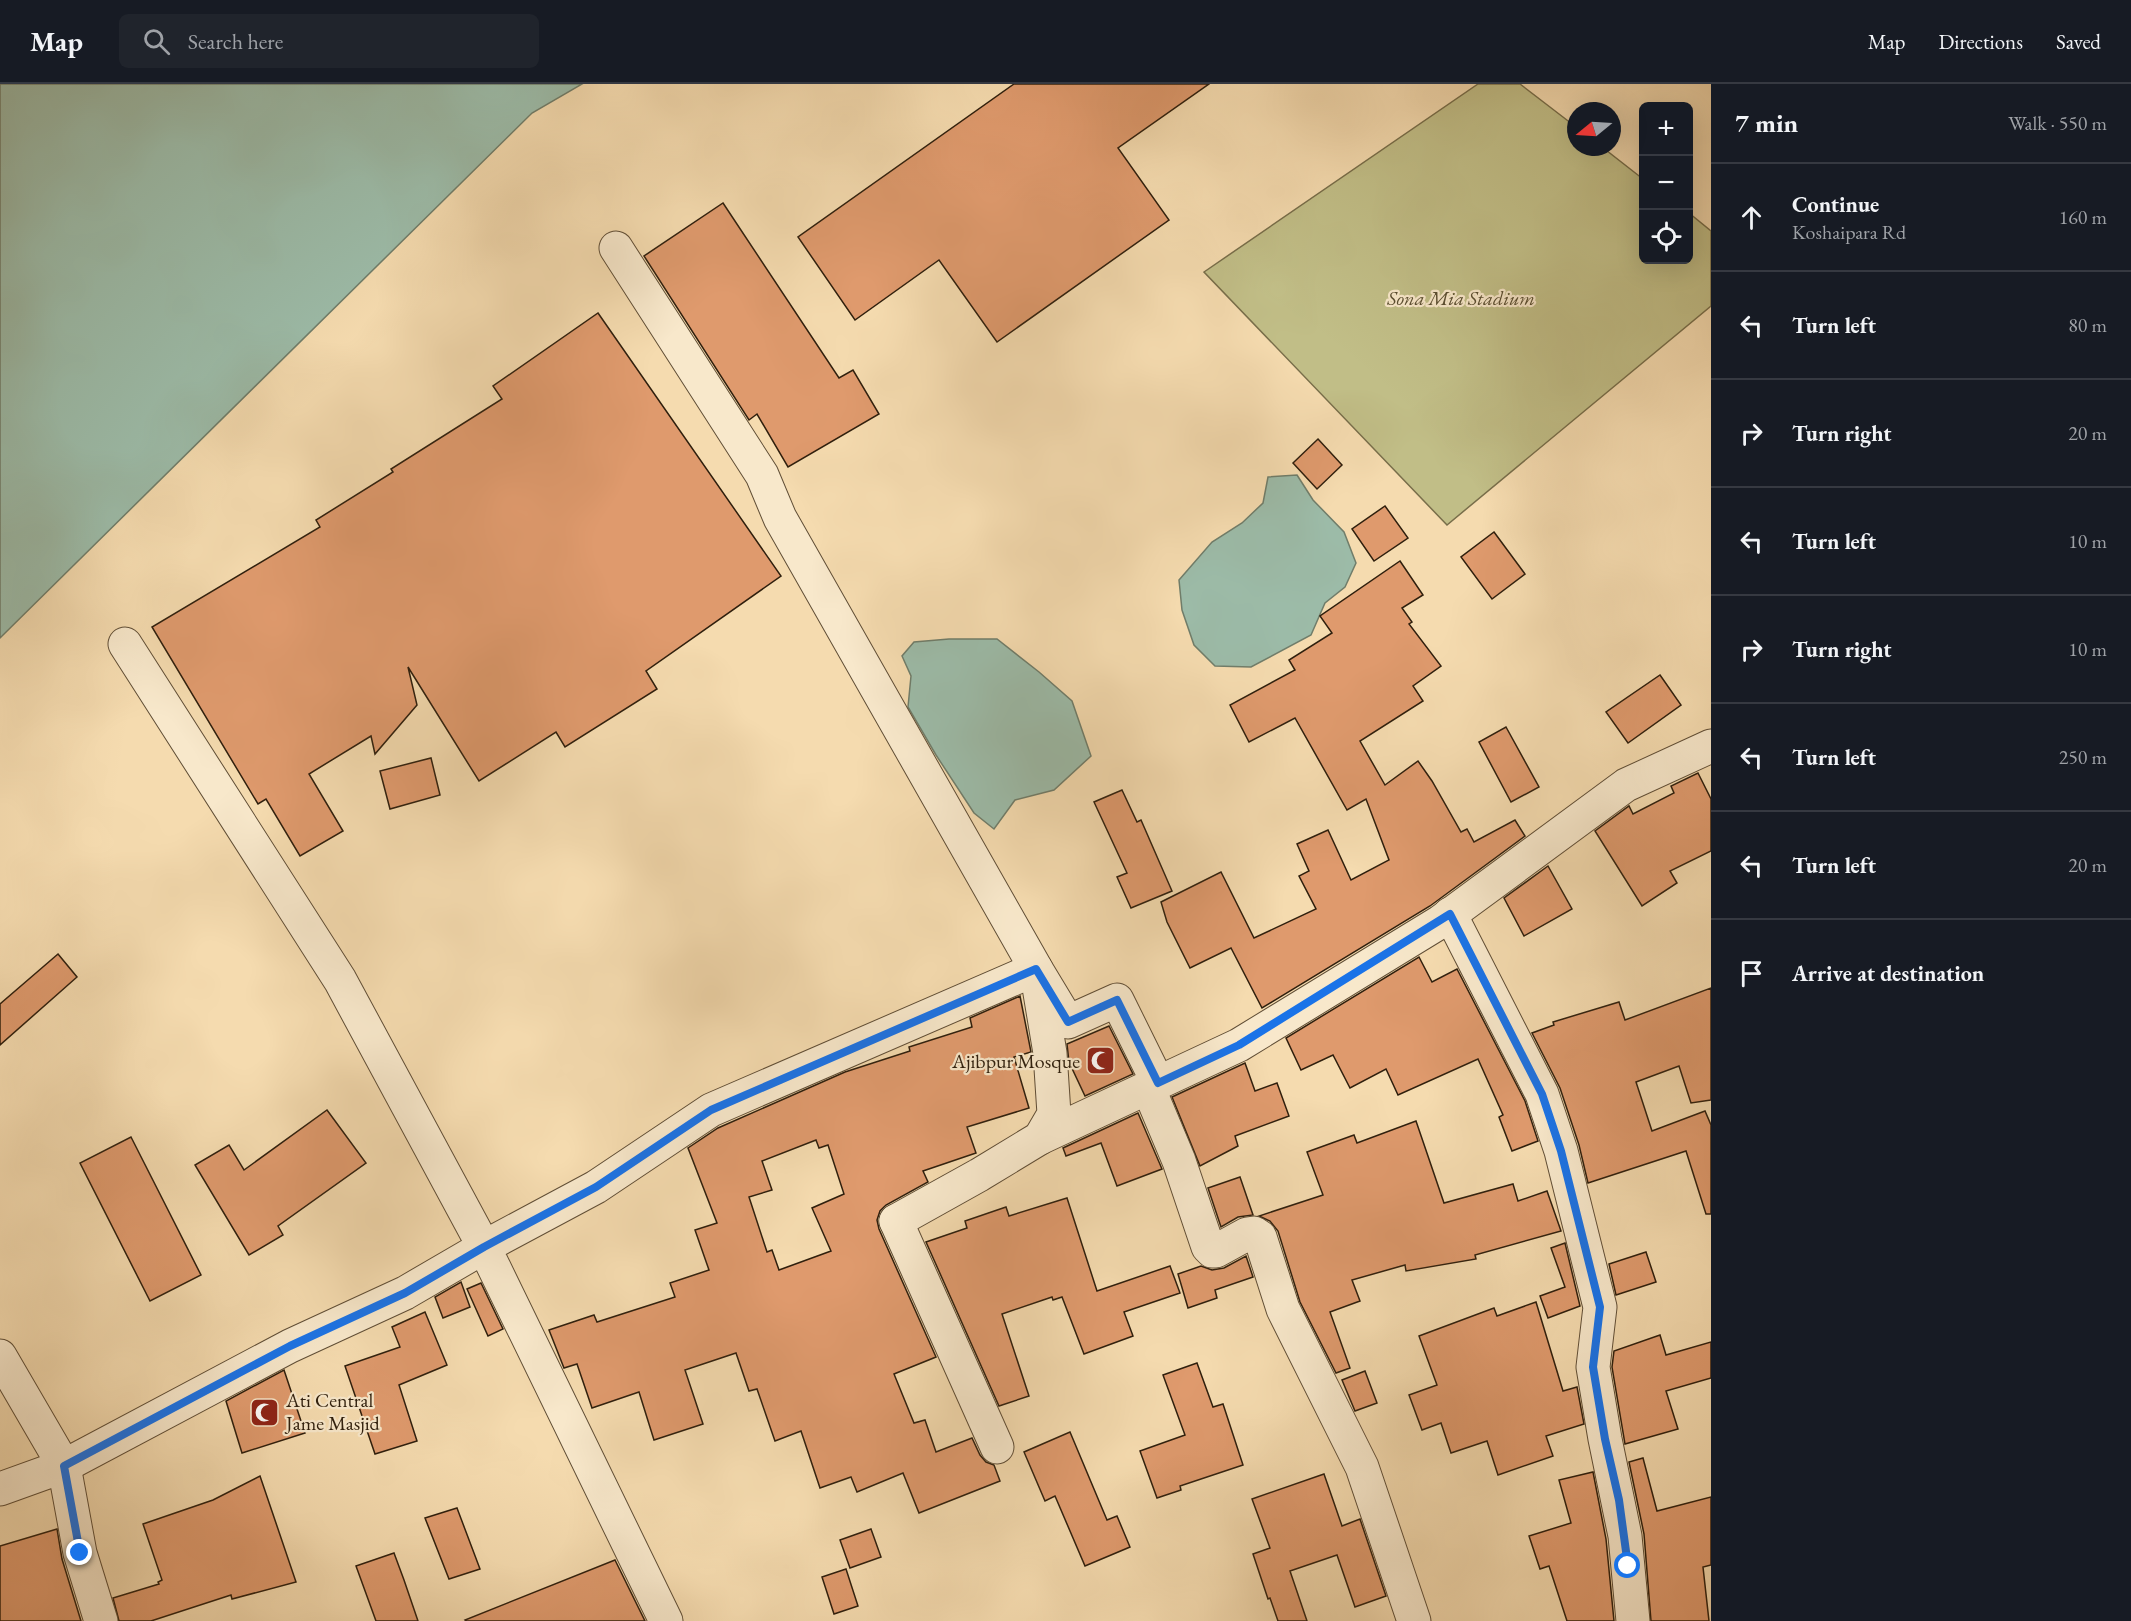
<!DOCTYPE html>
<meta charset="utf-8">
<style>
:root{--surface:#171b24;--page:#20242c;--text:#f1f3f6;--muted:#9ea1a6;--line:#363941}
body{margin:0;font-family:"EB Garamond",serif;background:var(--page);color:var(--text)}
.controls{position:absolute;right:18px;top:18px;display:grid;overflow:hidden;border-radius:9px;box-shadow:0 6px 24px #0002}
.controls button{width:54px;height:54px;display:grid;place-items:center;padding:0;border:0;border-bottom:2px solid var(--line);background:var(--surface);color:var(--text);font:30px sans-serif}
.compass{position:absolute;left:1567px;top:18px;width:54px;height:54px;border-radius:50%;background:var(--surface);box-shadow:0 6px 24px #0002;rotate:252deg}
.stop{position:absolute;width:18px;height:18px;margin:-14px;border:4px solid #1a73e8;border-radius:50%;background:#fff}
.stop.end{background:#1a73e8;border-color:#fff;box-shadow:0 2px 6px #0008}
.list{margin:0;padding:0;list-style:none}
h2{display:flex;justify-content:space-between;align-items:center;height:78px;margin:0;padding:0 24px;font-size:26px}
h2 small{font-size:20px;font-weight:400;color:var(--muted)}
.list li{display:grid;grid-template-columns:39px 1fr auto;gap:18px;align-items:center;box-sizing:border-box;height:108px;padding:0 24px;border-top:2px solid var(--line)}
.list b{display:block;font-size:22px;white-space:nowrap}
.list p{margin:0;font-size:20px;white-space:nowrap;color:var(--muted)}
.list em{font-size:20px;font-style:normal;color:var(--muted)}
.icon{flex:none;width:33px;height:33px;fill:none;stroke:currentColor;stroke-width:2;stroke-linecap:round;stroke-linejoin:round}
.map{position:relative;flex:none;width:1711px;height:1537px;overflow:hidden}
header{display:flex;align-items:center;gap:36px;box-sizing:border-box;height:84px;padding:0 30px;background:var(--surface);border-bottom:2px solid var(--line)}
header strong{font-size:28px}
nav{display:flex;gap:33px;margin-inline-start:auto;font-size:21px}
.search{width:420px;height:54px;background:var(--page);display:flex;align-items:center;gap:15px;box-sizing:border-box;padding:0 21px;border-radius:9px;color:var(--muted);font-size:22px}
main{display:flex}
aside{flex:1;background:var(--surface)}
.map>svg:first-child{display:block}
.green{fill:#c1be87;stroke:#786e4a;stroke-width:1.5}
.water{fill:#9cbba8;stroke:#707d6a;stroke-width:1.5}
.building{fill:#df9a6d;stroke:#2f1f0d;stroke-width:1.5;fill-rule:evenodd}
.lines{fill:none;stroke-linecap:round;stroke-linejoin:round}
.minor-casing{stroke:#604e36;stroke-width:35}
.minor{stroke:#f8e8cb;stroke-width:33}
.route{stroke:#1a73e8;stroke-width:8}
.labels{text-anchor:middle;stroke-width:4.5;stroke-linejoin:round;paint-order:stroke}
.park-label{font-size:20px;font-style:italic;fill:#5b4f32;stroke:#f8e8cb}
.poi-label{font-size:20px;fill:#2f1f0d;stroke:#f8e8cb;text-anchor:end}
</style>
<header>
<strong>Map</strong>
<div class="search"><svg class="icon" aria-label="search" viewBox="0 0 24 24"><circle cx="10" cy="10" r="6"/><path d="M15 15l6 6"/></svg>Search here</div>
<nav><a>Map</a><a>Directions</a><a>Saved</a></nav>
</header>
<main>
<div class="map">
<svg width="1711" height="1537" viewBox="0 0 1711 1537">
<rect width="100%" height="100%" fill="#f5dbaf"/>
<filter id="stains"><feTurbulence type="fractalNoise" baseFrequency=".00333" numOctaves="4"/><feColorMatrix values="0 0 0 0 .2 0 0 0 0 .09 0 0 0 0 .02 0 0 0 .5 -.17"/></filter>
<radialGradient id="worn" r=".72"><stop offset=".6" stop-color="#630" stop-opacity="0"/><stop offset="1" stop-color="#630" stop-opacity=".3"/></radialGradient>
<path class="green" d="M1478 0H1520L1576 43V63H1602L1643 95 1644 176H1688L1689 129 1711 147V222L1447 441 1204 188Z"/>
<g class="water">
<path d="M0 0H582L532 29 0 554Z"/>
<path d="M1297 391 1313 416 1344 448 1356 479 1345 503 1325 519 1311 551 1251 583 1215 582 1194 561 1182 526 1179 496 1212 458 1242 439 1263 419 1268 393Z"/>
<path d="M949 555H997L1039 588 1072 617 1091 672 1054 706 1015 716 994 745 974 729 936 671 908 623 911 592 902 572 914 558Z"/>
</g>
<g class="building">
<path d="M1014 0H1209L1118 64 1169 136 997 258 939 176 855 236 798 153Z"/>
<path d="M723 119 839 294 853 286 879 330 788 383 757 330 749 336 644 172Z"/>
<path d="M598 229 781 492 646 587 657 605 565 663 556 648 479 697 408 583 417 621 375 670 371 652 309 690 343 747 300 772 266 715 258 720 152 543 320 443 316 436 393 388 391 385 502 315 493 302Z"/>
<path d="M1318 355 1342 381 1317 405 1293 379Z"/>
<path d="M1385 422 1408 454 1374 477 1352 445Z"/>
<path d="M1494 448 1525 490 1492 515 1461 473Z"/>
<path d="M1400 477 1423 511 1402 524 1412 538 1409 540 1441 582 1413 602 1423 617 1360 657 1385 701 1418 677 1432 697 1461 748 1467 745 1474 758 1515 736 1525 752 1430 822 1262 924 1231 864 1190 884 1167 838 1161 818 1221 788 1254 854 1316 825 1299 792 1309 787 1297 760 1328 746 1351 796 1389 776 1366 715 1347 726 1295 634 1249 658 1230 621 1295 586 1289 576 1332 549 1320 532Z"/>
<path d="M1660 591 1681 621 1628 659 1606 628Z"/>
<path d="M1506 643 1539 703 1511 718 1479 658Z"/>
<path d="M431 674 440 711 390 725 380 687Z"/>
<path d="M1698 689 1711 715V767L1670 787 1677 799 1642 822 1595 747 1629 722 1633 730 1674 709 1671 702Z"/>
<path d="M1122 706 1137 738 1141 736 1172 807 1131 824 1117 793 1127 789 1094 718Z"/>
<path d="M1548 782 1572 825 1524 852 1504 814Z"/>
<path d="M58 870 77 893 0 961V920Z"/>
<path d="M1419 873 1432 898 1457 885 1525 1017 1538 1057 1512 1067 1499 1033 1503 1031 1478 975 1398 1011 1386 985 1350 1004 1333 971 1301 986 1286 954Z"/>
<path d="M1711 904V1016L1691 1019 1679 982 1636 998 1652 1047 1705 1027 1711 1041V1130H1706L1686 1067 1588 1099 1579 1061 1560 1004 1532 949 1554 941 1553 938 1619 918 1625 936Z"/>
<path d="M1020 912 1031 968 1014 973 1029 1024 967 1043 976 1069 923 1087 928 1098 886 1121 880 1127 877 1136 879 1145 936 1273 894 1290 914 1339 925 1336 936 1368 972 1354 980 1371 986 1378 994 1381 1000 1397 919 1429 903 1389 857 1408 851 1393 820 1404 801 1347 775 1357 757 1305 749 1307 736 1269 685 1286 703 1340 654 1356 639 1308 592 1324 577 1280 564 1284 549 1246 594 1231 597 1238 675 1213 670 1199 709 1186 695 1146 717 1139 688 1064 718 1044 845 988 910 967 909 963 972 943 970 934ZM816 1056 819 1064 828 1061 844 1110 812 1124 831 1167 779 1186 772 1166 767 1168 749 1113 772 1106 762 1077Z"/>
<path d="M1109 942 1133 990 1085 1012 1069 978 1067 960Z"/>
<path d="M1245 979 1255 1007 1277 999 1289 1032 1235 1052 1238 1062 1200 1082 1172 1013Z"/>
<path d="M327 1026 366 1079 278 1142 283 1151 249 1171 195 1081 229 1061 244 1086Z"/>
<path d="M1138 1029 1162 1085 1117 1102 1101 1059 1066 1072 1063 1064Z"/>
<path d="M1416 1037 1444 1119 1513 1100 1518 1117 1547 1107 1561 1147 1475 1171 1476 1175 1406 1187 1405 1181 1352 1196 1360 1217 1330 1228 1350 1284 1336 1289 1300 1218 1278 1147 1270 1137 1259 1132 1323 1111 1307 1068 1354 1051 1357 1059Z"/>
<path d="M131 1053 201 1191 150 1217 80 1079Z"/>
<path d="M1240 1093 1253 1131 1238 1133 1221 1143 1208 1104Z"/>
<path d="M1067 1114 1097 1207 1170 1182 1180 1209 1124 1228 1133 1252 1084 1270 1062 1213 1053 1216 1052 1213 1002 1230 1029 1312 999 1322 926 1158 967 1144 965 1137 1006 1123 1009 1132Z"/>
<path d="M1565 1159 1580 1222 1548 1234 1540 1212 1565 1203 1551 1164Z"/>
<path d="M1646 1168 1656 1198 1616 1211 1609 1180Z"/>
<path d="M1246 1172 1253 1193 1215 1206 1217 1214 1188 1224 1178 1190 1201 1182 1212 1186 1224 1184Z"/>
<path d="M461 1198 470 1223 443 1234 435 1213Z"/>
<path d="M481 1199 503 1245 488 1252 467 1205Z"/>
<path d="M1536 1218 1563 1307 1577 1303 1584 1340 1546 1352 1553 1372 1498 1391 1487 1357 1451 1369 1441 1339 1422 1346 1409 1311 1437 1301 1419 1252 1494 1224 1497 1232Z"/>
<path d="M425 1228 447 1281 399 1301 417 1357 375 1370 345 1282 400 1263 392 1243Z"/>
<path d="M1660 1251 1666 1271 1711 1258V1294L1666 1307 1678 1345 1625 1360 1612 1283 1614 1267Z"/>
<path d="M1197 1279 1213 1323 1223 1320 1243 1381 1180 1402 1181 1406 1157 1414 1140 1367 1185 1351 1163 1291Z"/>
<path d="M284 1286 305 1349 242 1369 226 1317Z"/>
<path d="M1365 1287 1377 1319 1355 1327 1342 1296Z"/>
<path d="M1070 1348 1107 1436 1117 1432 1130 1463 1085 1482 1055 1412 1045 1417 1024 1368Z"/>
<path d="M1643 1374 1657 1427 1711 1413V1481L1703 1483 1709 1537H1651L1644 1450 1629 1378Z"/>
<path d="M1593 1388 1606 1455 1614 1537H1567L1549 1482 1540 1485 1529 1452 1571 1439 1559 1396Z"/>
<path d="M1324 1390 1342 1442 1360 1435 1386 1512 1355 1523 1337 1471 1290 1487 1307 1537H1278L1270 1514 1268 1515 1253 1470 1270 1464 1252 1415Z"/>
<path d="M260 1392 296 1498 232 1515 231 1511 151 1537H119L113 1514 159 1500 158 1498 162 1496 143 1440 213 1416Z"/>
<path d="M457 1424 480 1485 449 1495 425 1434Z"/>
<path d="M57 1445 62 1475 81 1537H0V1462Z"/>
<path d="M871 1445 881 1473 850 1484 840 1456Z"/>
<path d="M394 1469 404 1496 418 1537H376L356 1482Z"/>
<path d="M615 1476 645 1537H466L465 1536Z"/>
<path d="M846 1485 858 1522 834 1530 822 1493Z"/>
</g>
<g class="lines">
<defs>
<g id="minor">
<path d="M616 164 762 391 780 434 1036 885 1068 938 1117 916 1158 999"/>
<path d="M1450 830 1542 1010 1561 1067 1600 1223 1593 1283 1605 1355 1625 1452 1633 1537"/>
<path d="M1148 1003 1179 1077 1208 1163 1212 1167H1216L1247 1150 1254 1149 1260 1153 1283 1225 1362 1383 1414 1537"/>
<path d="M1040 1054 1239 961 1440 838 1626 701 1711 662"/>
<path d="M896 1137 997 1363"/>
<path d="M0 1272 64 1382 290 1262 405 1209 484 1163 340 896 125 560"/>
<path d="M0 1405 64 1382 80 1469 101 1537"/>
<path d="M666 1537 484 1163 596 1103 711 1026 1036 885 1050 969 1054 1030 1040 1054 979 1091 902 1134 896 1137 979 1091"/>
</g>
</defs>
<use href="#minor" class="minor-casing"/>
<use href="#minor" class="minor"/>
</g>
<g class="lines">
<path class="route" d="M80 1469 64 1382 290 1262 405 1209 484 1163 596 1103 711 1026 1036 885 1068 938 1117 916 1158 999 1239 961 1450 830 1542 1010 1561 1067 1600 1223 1593 1283 1605 1355 1619 1416 1628 1482"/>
</g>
<defs>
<symbol id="mosque-square" viewBox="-11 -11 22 22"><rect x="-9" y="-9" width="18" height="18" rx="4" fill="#8f2418" stroke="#f8e8cb"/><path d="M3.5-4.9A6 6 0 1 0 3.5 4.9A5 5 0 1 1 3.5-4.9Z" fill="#fff"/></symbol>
</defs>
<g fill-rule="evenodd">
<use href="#mosque-square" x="1084" y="960" width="33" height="33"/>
<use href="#mosque-square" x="248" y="1312" width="33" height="33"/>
</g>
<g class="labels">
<g class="park-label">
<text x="1461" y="221">Sona Mia Stadium</text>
</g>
<g class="poi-label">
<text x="1080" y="984">Ajibpur Mosque</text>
<text x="286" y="1323" text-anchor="start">Ati Central<tspan x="286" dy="23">Jame Masjid</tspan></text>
</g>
</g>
<rect width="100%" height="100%" filter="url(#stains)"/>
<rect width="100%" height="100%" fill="url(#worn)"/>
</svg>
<div class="controls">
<button>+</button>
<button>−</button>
<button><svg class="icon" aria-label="locate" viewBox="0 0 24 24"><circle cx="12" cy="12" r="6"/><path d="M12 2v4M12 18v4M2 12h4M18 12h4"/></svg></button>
</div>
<svg class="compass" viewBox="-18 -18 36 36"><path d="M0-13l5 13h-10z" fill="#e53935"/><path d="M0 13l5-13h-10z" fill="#9ea1a6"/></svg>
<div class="stop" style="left:1628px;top:1482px"></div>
<div class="stop end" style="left:80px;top:1469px"></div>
</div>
<aside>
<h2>7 min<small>Walk · 550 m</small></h2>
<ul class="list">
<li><svg class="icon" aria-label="ahead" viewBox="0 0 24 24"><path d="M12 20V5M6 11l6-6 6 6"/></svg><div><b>Continue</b><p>Koshaipara Rd</p></div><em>160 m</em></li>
<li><svg class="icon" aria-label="left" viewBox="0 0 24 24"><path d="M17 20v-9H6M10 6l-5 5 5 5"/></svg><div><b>Turn left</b></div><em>80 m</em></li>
<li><svg class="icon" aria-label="right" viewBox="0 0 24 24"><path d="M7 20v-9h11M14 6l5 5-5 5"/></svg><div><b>Turn right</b></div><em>20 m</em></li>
<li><svg class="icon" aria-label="left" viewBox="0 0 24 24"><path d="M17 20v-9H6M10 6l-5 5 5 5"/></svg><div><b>Turn left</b></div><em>10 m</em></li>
<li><svg class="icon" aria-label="right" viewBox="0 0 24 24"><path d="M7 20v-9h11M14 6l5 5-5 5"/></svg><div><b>Turn right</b></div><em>10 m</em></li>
<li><svg class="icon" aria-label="left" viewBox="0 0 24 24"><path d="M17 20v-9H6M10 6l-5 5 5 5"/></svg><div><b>Turn left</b></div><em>250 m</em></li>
<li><svg class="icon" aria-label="left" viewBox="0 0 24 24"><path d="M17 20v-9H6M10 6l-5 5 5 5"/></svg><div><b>Turn left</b></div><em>20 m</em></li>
<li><svg class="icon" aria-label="arrive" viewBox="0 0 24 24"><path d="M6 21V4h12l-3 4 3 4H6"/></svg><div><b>Arrive at destination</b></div></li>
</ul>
</aside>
</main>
